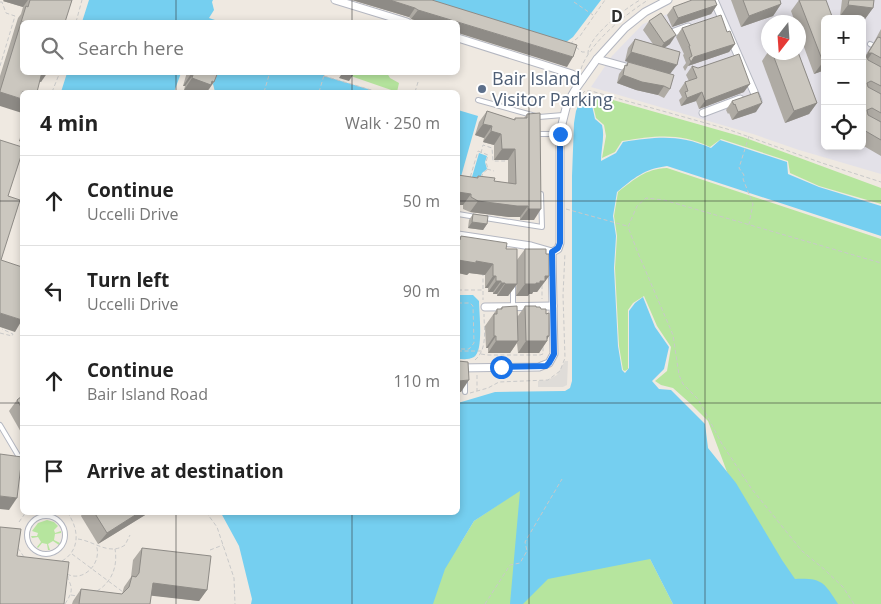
<!DOCTYPE html>
<meta charset="utf-8">
<style>
:root{--surface:#fff;--page:#f6f6f6;--text:#222;--muted:#767676;--line:#e0e0e0}
body{margin:0;font-family:"Open Sans",sans-serif;background:var(--page);color:var(--text)}
.controls{position:absolute;right:15px;top:15px;display:grid;overflow:hidden;border-radius:8px;box-shadow:0 2px 8px #0003}
.controls button{width:45px;height:45px;display:grid;place-items:center;padding:0;border:0;border-bottom:1px solid var(--line);background:var(--surface);color:var(--text);font:25px sans-serif}
.compass{position:absolute;left:761px;top:15px;width:45px;height:45px;border-radius:50%;background:var(--surface);box-shadow:0 2px 8px #0003;rotate:197deg}
.stop{position:absolute;width:15px;height:15px;margin:-11px;border:4px solid #1a73e8;border-radius:50%;background:#fff}
.stop.end{background:#1a73e8;border-color:#fff;box-shadow:0 1px 5px #0008}
.list{margin:0;padding:0;list-style:none}
h2{display:flex;justify-content:space-between;align-items:center;height:65px;margin:0;padding:0 20px;font-size:21px}
h2 small{font-size:16px;font-weight:400;color:var(--muted)}
.list li{display:grid;grid-template-columns:32px 1fr auto;gap:15px;align-items:center;box-sizing:border-box;height:90px;padding:0 20px;border-top:1px solid var(--line)}
.list b{display:block;font-size:19px;white-space:nowrap}
.list p{margin:0;font-size:16px;white-space:nowrap;color:var(--muted)}
.list em{font-size:16px;font-style:normal;color:var(--muted)}
.icon{flex:none;width:28px;height:28px;fill:none;stroke:currentColor;stroke-width:2;stroke-linecap:round;stroke-linejoin:round}
.map{position:relative;flex:none;width:881px;height:604px;overflow:hidden}
.search{position:absolute;background:var(--surface);box-shadow:0 2px 8px #0003;left:20px;top:20px;width:440px;height:55px;display:flex;align-items:center;gap:12px;box-sizing:border-box;padding:0 18px;border-radius:8px;color:var(--muted);font-size:19px}
.panel{position:absolute;background:var(--surface);box-shadow:0 2px 8px #0003;left:20px;top:90px;width:440px;height:425px;border-radius:8px}
.map>svg:first-child{display:block}
.industrial{fill:#e3e1e8;fill-rule:evenodd}
.green{fill:#b6e59e}
.plaza{fill:#dfdcd8}
.water{fill:#75cff0}
.lines{fill:none;stroke-linecap:round;stroke-linejoin:round}
.service-casing{stroke:#b4b7c1;stroke-width:6}
.minor-casing{stroke:#b4b7c1;stroke-width:9}
.path{stroke:#c9c9c9;stroke-width:1;stroke-dasharray:4 2.5;stroke-linecap:butt}
.service{stroke:#fff;stroke-width:4}
.minor{stroke:#fff;stroke-width:7}
.wall{fill:#afaba4}
.shaded-wall{fill:#8e8b86}
.building{fill:#cbc7bf;stroke:#8e8b86}
.route{stroke:#1a73e8;stroke-width:6}
.grid{fill:none;stroke:#2e2e2e;stroke-width:1;stroke-opacity:0.55}
.service-dot{fill:#5c6f8a;stroke:#fff;stroke-width:2}
.labels{text-anchor:middle;stroke-width:4;stroke-linejoin:round;paint-order:stroke}
.service-label{font-size:18px;fill:#4e5e75;stroke:#fff;text-anchor:start}
.grid-label{font-size:16px;text-anchor:middle;font-weight:bold;fill:#2e2e2e;stroke:#fff;stroke-width:4;stroke-linejoin:round;paint-order:stroke}
</style>
<div class="map">
<svg width="881" height="604" viewBox="0 0 881 604">
<rect width="100%" height="100%" fill="#efe9e1"/>
<path class="industrial" d="M702 0H881V174L799 150 753 134 591 87 612 56 643 24ZM825 19H862V146H825ZM768 22H798V52H768Z"/>
<g class="green">
<path d="M342 73H387L390 78 399 83 397 92Z"/>
<path d="M592 94 743 137 881 188V204L819 186 790 173 788 161 721 139 710 147C679 132 655 136 622 141L615 152 602 158 606 136 604 125 596 118 592 101 585 98Z"/>
<path d="M667 168 881 239V604H797L742 512 708 421 692 405 673 388 661 385 655 381 667 371 671 347 657 326 644 296 633 303 628 310V369L625 371 623 370 619 346 615 268 617 236 614 216 618 192C635 179 645 169 667 168Z"/>
<path d="M520 490 650 559 673 604H412L460 544 474 521Z"/>
<path d="M47 520 54 522 58 526 54 530 55 533 61 531V533L55 534 54 540 60 543 59 545 53 541 48 544 50 550H48L47 544 42 543 38 548 37 547 41 542 38 537 32 538 31 536H37L38 533 32 531 38 523Z"/>
</g>
<path class="plaza" d="M565 361H568L567 385 563 387H538V381L548 380 557 375Z"/>
<g class="water">
<path d="M89 0H213L212 2 214 10 209 18 221 22H82Z"/>
<path d="M411 0H601L573 37 565 43Z"/>
<path d="M67 73V72L181 73 174 92H61Z"/>
<path d="M217 73H325L324 76 378 92H215L213 84Z"/>
<path d="M580 101H591L595 119 602 125C605 137 601 149 601 161L616 153 623 142C657 137 678 134 711 148L720 140 787 162 788 174 819 187 881 206V236L667 166C644 169 634 178 617 192L613 216 616 236 614 268 618 346 622 370 625 373 629 368V311L635 303 643 297 655 327 669 347 664 369 652 381 659 389 671 390 705 424 708 448 736 483 782 560 795 579C822 578 824 582 838 604H673L650 559 548 579 523 604H510L520 491 474 521 445 569 433 604H251L252 599 239 546 221 513 458 512V403L495 392 565 391 570 388 572 381V176L574 123 576 111Z"/>
<path d="M458 110 478 116 460 180 458 179Z"/>
<path d="M479 153 487 156 485 162 487 169 482 173 480 179 472 177Z"/>
<path d="M458 295H473L479 301C479 313 484 351 474 357 469 360 463 359 458 359Z"/>
</g>
<g class="lines">
<defs>
<g id="service">
<path d="M870 44 881 50"/>
<path d="M478 100 539 117 563 115"/>
<path d="M540 134H560"/>
<path d="M458 214 476 217"/>
<path d="M485 218 542 227 541 194"/>
<path d="M513 286V307"/>
<path d="M465 382V392"/>
<path d="M0 425 22 462"/>
<circle cx="46" cy="535" r="19"/>
</g>
<g id="minor">
<path d="M335 0 407 22"/>
<path d="M714 0 758 101"/>
<path d="M667 30 669 34 688 27"/>
<path d="M458 38 572 74 582 80"/>
<path d="M597 59 633 69"/>
<path d="M703 113 740 99"/>
<path d="M458 235 531 246 552 252"/>
<path d="M552 252 558 249 560 243V132L567 104 575 90 597 59 625 28 645 12 668 0"/>
<path d="M485 307 553 306"/>
<path d="M458 368 539 367 549 363 554 354 552 252"/>
</g>
</defs>
<use href="#service" class="service-casing"/>
<use href="#minor" class="minor-casing"/>
<g class="path">
<path d="M0 2H2L6 13 15 16 0 66"/>
<path d="M574 2 593 15"/>
<path d="M76 22 82 0"/>
<path d="M570 44 580 36 605 0"/>
<path d="M576 47 582 52H587"/>
<path d="M588 54C587 37 626 8 640 0"/>
<path d="M581 69C589 43 626 14 648 0"/>
<path d="M324 76 378 92"/>
<path d="M52 92 60 72"/>
<path d="M264 92 270 72"/>
<path d="M319 92 325 72"/>
<path d="M415 92 418 82"/>
<path d="M582 94 585 91H591L727 129 822 163 881 182"/>
<path d="M749 136 739 168 744 175 743 179 753 204 749 224"/>
<path d="M478 151 488 155 486 162 488 169 483 173 480 181 470 178Z"/>
<path d="M481 153 483 145 492 148 493 161H505V159"/>
<path d="M487 169 494 171"/>
<path d="M566 209 627 226"/>
<path d="M542 285V299"/>
<path d="M483 289V273"/>
<path d="M458 290H483V300"/>
<path d="M458 303H470L473 306 474 343 469 349H458"/>
<path d="M0 333 12 336 13 334 2 329"/>
<path d="M458 351H482"/>
<path d="M481 354 487 355H540L543 354V347"/>
<path d="M475 360C488 349 484 329 484 314"/>
<path d="M477 375V391"/>
<path d="M470 393 488 388 499 382 548 380 560 371 565 358 563 295 565 253"/>
<path d="M206 512 217 527 234 578 235 604"/>
<path d="M19 522 26 512"/>
<path d="M78 539C94 541 109 556 125 545L130 535"/>
<path d="M18 548 24 557"/>
<path d="M210 550 223 545"/>
<path d="M72 554 123 592"/>
<path d="M62 561C81 550 79 528 67 512"/>
<path d="M67 574C84 583 103 562 96 545"/>
<path d="M97 591C112 582 118 566 115 549"/>
<path d="M71 595 77 596"/>
<path d="M65 604C71 594 74 590 68 579V576"/>
<path d="M485 604 510 565 520 563 527 551 525 542 562 479"/>
<path d="M854 604 843 587 825 570 802 551 751 488 722 444 698 399 683 384 679 375 673 335 638 253 628 227 637 206 646 198 664 200 881 263"/>
</g>
<use href="#service" class="service"/>
<use href="#minor" class="minor"/>
</g>
<g class="wall">
<path d="M4 0H72L41 82H40L0 106V76L18 18 21 14 23 7 3 1Z"/>
<path d="M352 0H432L567 67 458 22H422L411 19 409 17Z"/>
<path d="M731 0H780L781 4 773 16 741 27Z"/>
<path d="M799 0H826L825 70 814 74 798 31V22H795L791 11Z"/>
<path d="M842 0H874L873 8 865 19 840 16Z"/>
<path d="M717 5 711 14 672 27 667 15 673 7Z"/>
<path d="M649 21 670 44 664 48 670 74 625 61 628 48 635 39 653 44 643 30Z"/>
<path d="M682 28 727 32 735 44 729 52 688 66 685 71 683 67 686 63 683 55 684 54 676 37Z"/>
<path d="M881 29V156L862 145V61L874 42Z"/>
<path d="M768 52H798L817 103 809 114 785 123 762 61Z"/>
<path d="M628 62 670 89 664 98 658 95 636 90 617 83 619 74Z"/>
<path d="M692 66 744 92 699 109 696 101 681 106 679 100 682 97 679 91 685 82 689 81 686 75Z"/>
<path d="M187 72H218L184 90 185 86H183Z"/>
<path d="M732 101 756 112 732 120 729 113 728 114 726 110Z"/>
<path d="M487 111 514 120 515 118H524L527 114 534 220H520V217H509L470 212 463 209V205H458V175L476 178 478 176 494 181 508 183V160H494V145L483 142 484 138 475 135 479 122Z"/>
<path d="M22 131V142L19 141Z"/>
<path d="M473 214 487 224 483 230 468 228 469 220Z"/>
<path d="M461 236 506 249 517 284 508 296H497V294H493V292H488V288H485V275L469 273 467 275 458 273V240Z"/>
<path d="M525 249 546 254 549 276 537 292H533L532 294H529L528 296H516L517 260Z"/>
<path d="M525 306 536 307 541 309 546 314 549 336 547 339V341L539 353H518L517 343 510 353H488V348H486L485 326 497 309H500L502 307 518 316Z"/>
<path d="M22 396V434L9 411 17 400Z"/>
<path d="M83 512H150L98 544 81 516Z"/>
<path d="M142 548 207 590 199 601 151 595 150 604H72L73 601 81 589 122 594 124 587 131 577 133 560Z"/>
</g>
<g class="shaded-wall">
<path d="M4 0H28L23 7 3 1Z"/>
<path d="M352 0H390L415 8 409 17Z"/>
<path d="M781 4 773 16 741 27 749 16Z"/>
<path d="M717 5 711 14 672 27 678 18Z"/>
<path d="M848 5 873 8 865 19 840 16Z"/>
<path d="M418 10 573 57 567 67 458 33V22H422L411 19Z"/>
<path d="M676 35 670 44 658 52 664 43Z"/>
<path d="M735 44 729 52 688 66 694 57Z"/>
<path d="M631 52 677 65 670 74 625 61Z"/>
<path d="M868 53H872L864 65 866 56 862 62Z"/>
<path d="M825 61V70L814 74 823 62Z"/>
<path d="M40 72H48L41 82 35 80Z"/>
<path d="M343 72 353 75 349 81 339 78Z"/>
<path d="M191 74 193 75 185 86H183Z"/>
<path d="M623 75 664 86 658 95 636 90 617 83Z"/>
<path d="M192 78 212 81 214 82 207 92H192L184 90Z"/>
<path d="M750 84 744 92 699 109 705 101Z"/>
<path d="M0 92 22 99V113L0 106Z"/>
<path d="M702 92 696 101 681 106 687 98Z"/>
<path d="M762 103 756 112 732 120 738 112Z"/>
<path d="M817 103 809 114 785 123 794 111Z"/>
<path d="M483 124 492 126 484 138 475 135Z"/>
<path d="M491 131 501 134 494 145 483 142Z"/>
<path d="M22 136V142L19 141Z"/>
<path d="M502 149H515L508 160H494Z"/>
<path d="M458 192 471 194 463 205H458Z"/>
<path d="M478 201 528 206 520 217H509L470 212Z"/>
<path d="M528 209H541L534 220H520Z"/>
<path d="M472 222 487 224 483 230 468 228Z"/>
<path d="M458 260 476 261 493 264 485 275 469 273 467 275 458 273Z"/>
<path d="M493 276H496L488 288H485Z"/>
<path d="M545 276H549L537 292H533L532 294H529L528 296H516L525 284 536 283Z"/>
<path d="M496 281H501L493 292H488Z"/>
<path d="M501 283H505L497 294H493Z"/>
<path d="M505 284H517L508 296H497Z"/>
<path d="M0 313 22 320 15 332 0 327Z"/>
<path d="M494 336H496L488 348H486Z"/>
<path d="M547 336H549L546 341H547L539 353H518L526 341Z"/>
<path d="M496 341H518L510 353H488Z"/>
<path d="M469 380 461 392H458V381Z"/>
<path d="M0 496 17 498 9 510 0 509Z"/>
<path d="M140 512H150L98 544 107 533Z"/>
<path d="M153 583 207 590 199 601 145 595Z"/>
</g>
<g class="building">
<path d="M30 0H72L65 22H22V72H42L37 92H22V99L0 92V91L26 6 28 7Z"/>
<path d="M390 0H432L577 45 573 57 418 10 415 8Z"/>
<path d="M692 0H715L717 5 678 18 673 7Z"/>
<path d="M743 0H780L781 4 749 16Z"/>
<path d="M799 0H826L833 19H825V61L823 62Z"/>
<path d="M849 0H874L873 8 848 5Z"/>
<path d="M661 13 676 35 664 43 649 21Z"/>
<path d="M721 15 727 32 730 31 735 44 694 57 691 62 689 58 692 56 689 46H690L682 28Z"/>
<path d="M878 37 881 38V58L872 53H868Z"/>
<path d="M635 39 680 52 677 65 631 52Z"/>
<path d="M772 52H798L817 103 794 111Z"/>
<path d="M739 54 750 84 705 101 702 92 687 98 685 92 688 91 685 82 697 78 692 66 698 68Z"/>
<path d="M866 56 868 60 881 67V86L871 81 867 83 868 87 881 94V113L872 108 867 110 868 115 881 122V140L862 129V63Z"/>
<path d="M628 62 674 75 670 89 664 86 642 82 623 75 625 65 627 66Z"/>
<path d="M191 72H218L214 82 212 81 211 85 192 78 193 75 191 74Z"/>
<path d="M344 72H353V75Z"/>
<path d="M758 92 762 103 738 112 735 104 734 105 732 101Z"/>
<path d="M487 111 515 120V118H527V114L540 113 541 209H528V206H517L478 201 471 197V194L458 192V175L478 178V176L495 178 494 181 516 184 515 149H502L501 134 491 131 492 126 483 124Z"/>
<path d="M0 140 22 147V153L8 196 20 200 1 260 22 267V320L0 313Z"/>
<path d="M473 214 488 216 487 224 472 222Z"/>
<path d="M461 236 507 243 506 249H517V284H505V283H501V281H496V276H493V264L476 261V263L458 260V240H460Z"/>
<path d="M525 249H546V254H549V276H545V281H540V283H536V284H525Z"/>
<path d="M517 306 518 341H496V336H494V314H497V309H502V307Z"/>
<path d="M525 306H536V307H540L541 309H546V314L549 313V336H547V341H526Z"/>
<path d="M458 361 468 362 469 380 458 381Z"/>
<path d="M22 396V409L17 400Z"/>
<path d="M0 454 22 457 17 498 0 496Z"/>
<path d="M94 512H140L107 533Z"/>
<path d="M0 527 21 529 17 556 69 562 64 604H0Z"/>
<path d="M142 548 211 556 207 590 153 583 150 604H79L81 589 122 594 129 587 132 576 136 577 139 573Z"/>
</g>
<g class="lines">
<path class="route" d="M501 367 546 366 549 363 554 354 552 252 558 248 560 243V134"/>
</g>
<path class="grid" d="M176 0V22M352 0V22M529 0V604M705 0V604M176 72V92M352 72V92M0 201H22M458 201H881M0 403H22M458 403H881M176 512V604M352 512V604"/>
<circle class="service-dot" cx="482" cy="89" r="5"/>
<g class="labels">
<g class="service-label">
<text x="492" y="85">Bair Island<tspan x="492" dy="21">Visitor Parking</tspan></text>
</g>
</g>
<g class="grid-label">
<text x="617" y="22">D</text>
</g>
</svg>
<div class="controls">
<button>+</button>
<button>−</button>
<button><svg class="icon" aria-label="locate" viewBox="0 0 24 24"><circle cx="12" cy="12" r="6"/><path d="M12 2v4M12 18v4M2 12h4M18 12h4"/></svg></button>
</div>
<svg class="compass" viewBox="-18 -18 36 36"><path d="M0-13l5 13h-10z" fill="#e53935"/><path d="M0 13l5-13h-10z" fill="#767676"/></svg>
<div class="stop" style="left:501px;top:367px"></div>
<div class="stop end" style="left:560px;top:134px"></div>
<div class="search"><svg class="icon" aria-label="search" viewBox="0 0 24 24"><circle cx="10" cy="10" r="6"/><path d="M15 15l6 6"/></svg>Search here</div>
<section class="panel">
<h2>4 min<small>Walk · 250 m</small></h2>
<ul class="list">
<li><svg class="icon" aria-label="ahead" viewBox="0 0 24 24"><path d="M12 20V5M6 11l6-6 6 6"/></svg><div><b>Continue</b><p>Uccelli Drive</p></div><em>50 m</em></li>
<li><svg class="icon" aria-label="left" viewBox="0 0 24 24"><path d="M17 20v-9H6M10 6l-5 5 5 5"/></svg><div><b>Turn left</b><p>Uccelli Drive</p></div><em>90 m</em></li>
<li><svg class="icon" aria-label="ahead" viewBox="0 0 24 24"><path d="M12 20V5M6 11l6-6 6 6"/></svg><div><b>Continue</b><p>Bair Island Road</p></div><em>110 m</em></li>
<li><svg class="icon" aria-label="arrive" viewBox="0 0 24 24"><path d="M6 21V4h12l-3 4 3 4H6"/></svg><div><b>Arrive at destination</b></div></li>
</ul>
</section>
</div>
